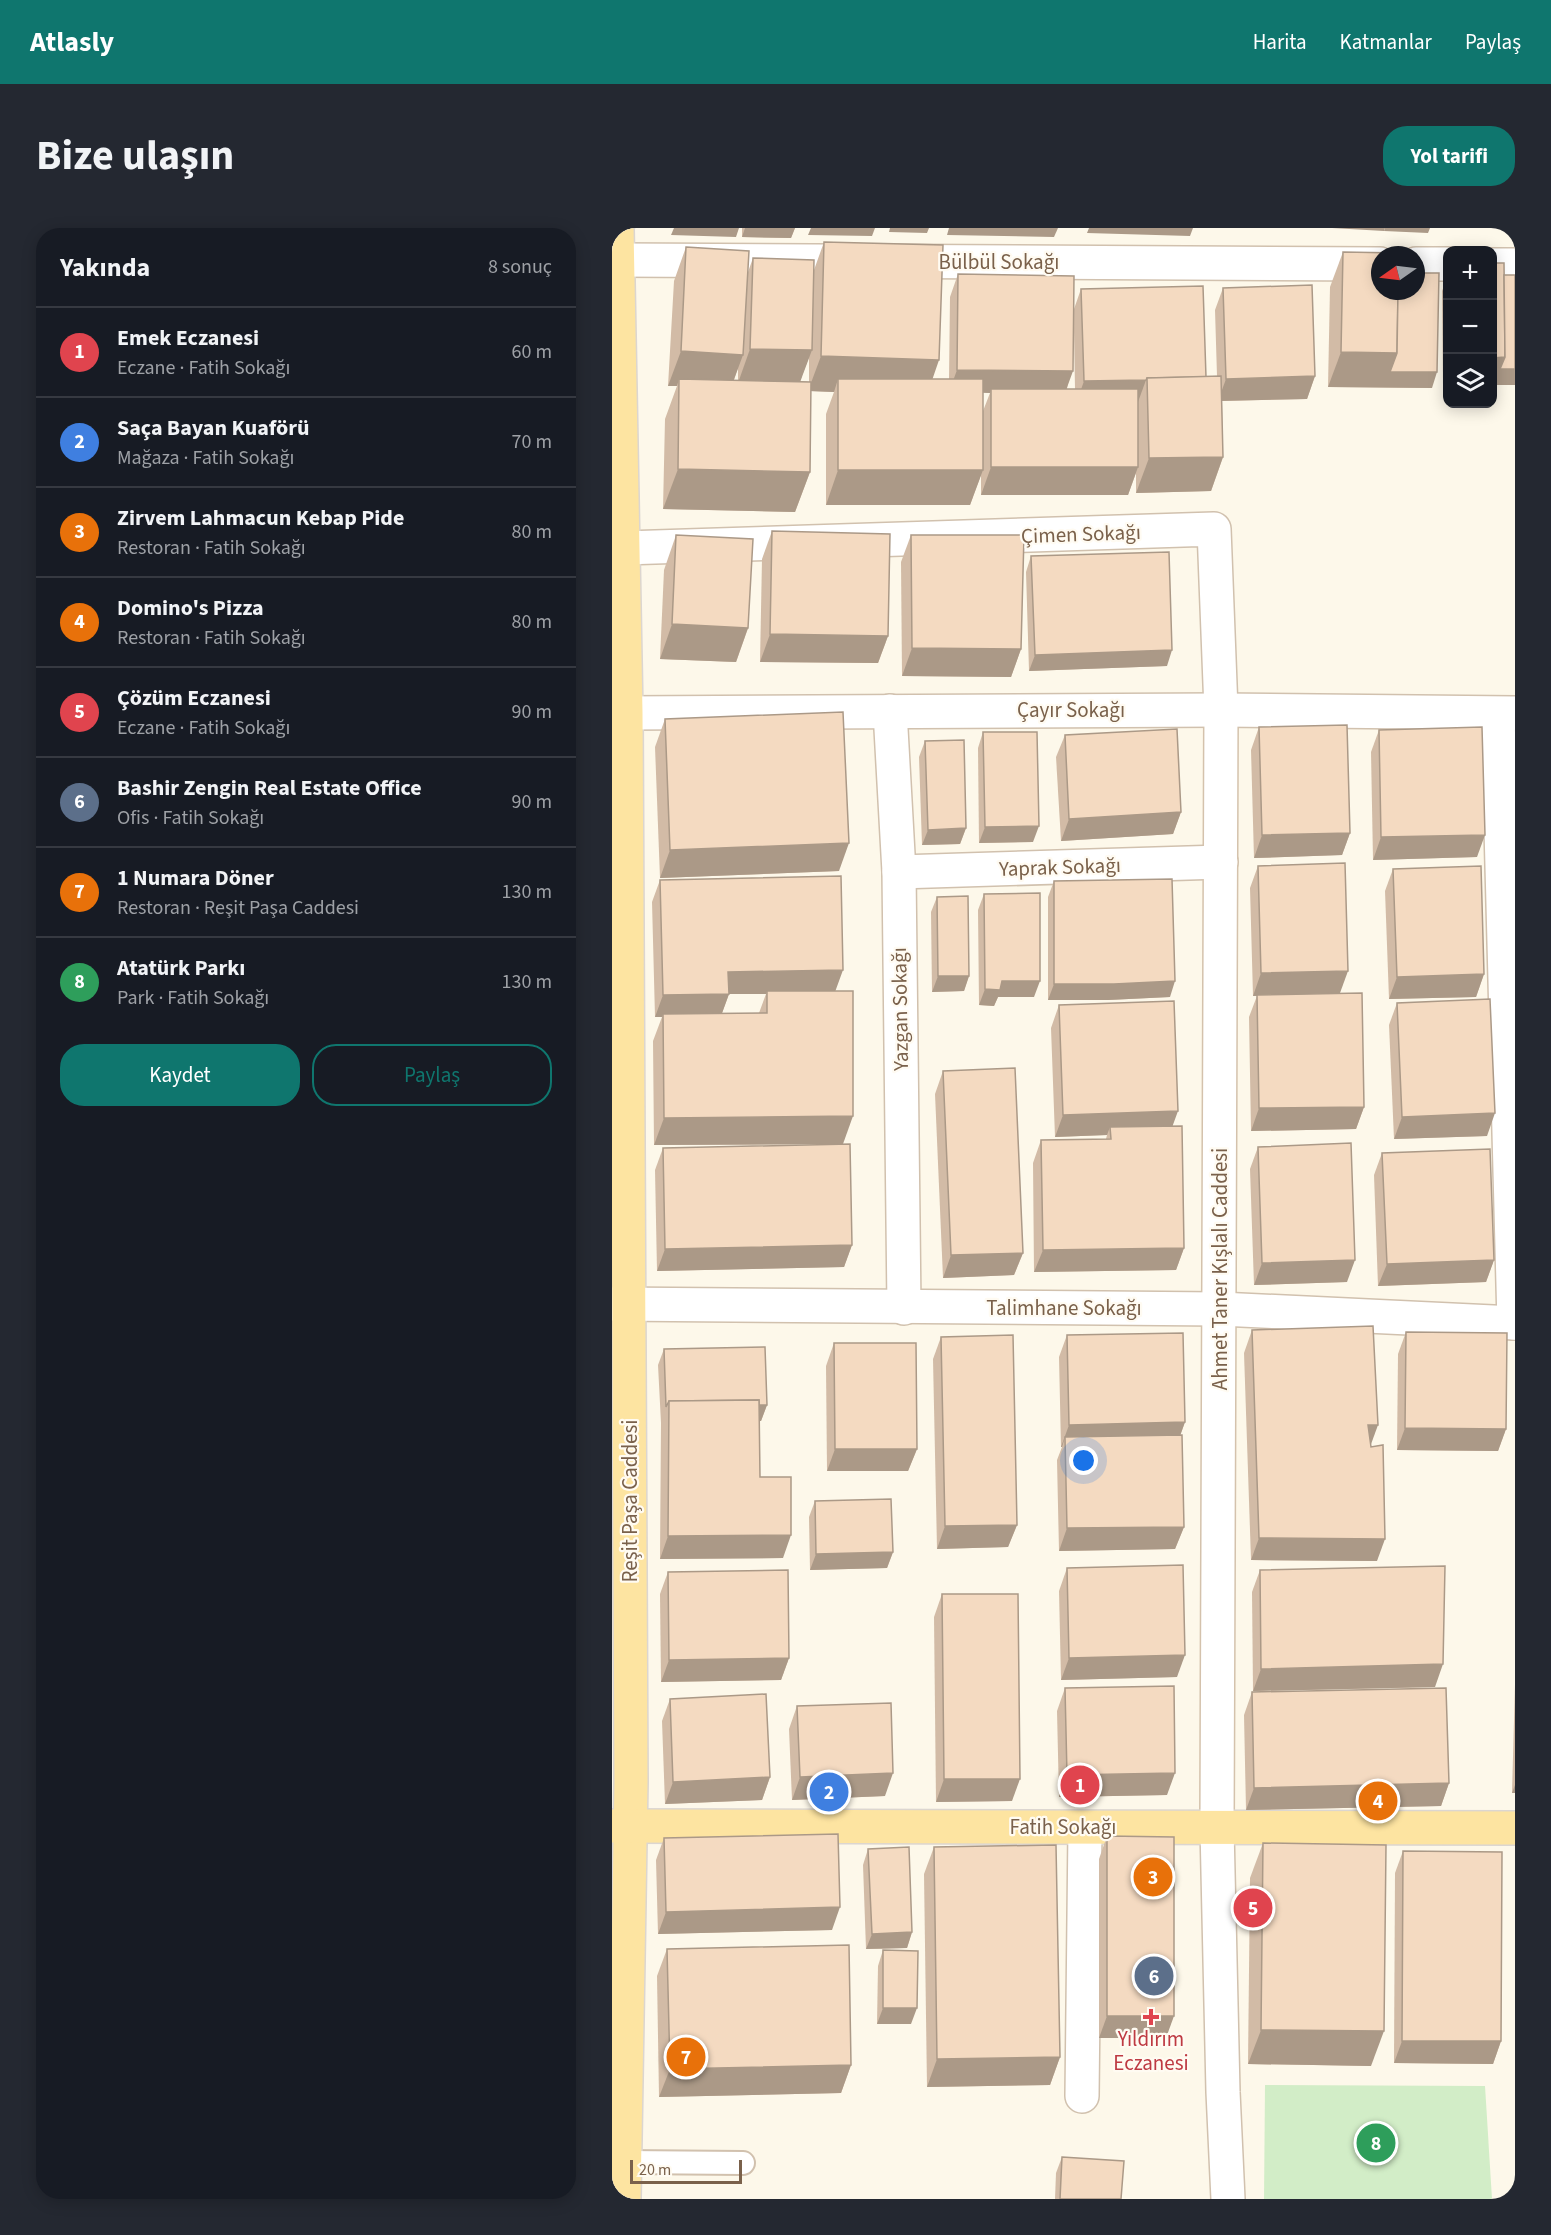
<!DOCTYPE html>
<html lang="tr">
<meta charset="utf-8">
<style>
:root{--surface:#171b24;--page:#242831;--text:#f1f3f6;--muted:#9ea1a6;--line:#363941;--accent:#0f766e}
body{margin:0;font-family:"Source Sans 3",sans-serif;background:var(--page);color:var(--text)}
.controls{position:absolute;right:18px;top:18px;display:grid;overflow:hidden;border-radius:12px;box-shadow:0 3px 15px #0003}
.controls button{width:54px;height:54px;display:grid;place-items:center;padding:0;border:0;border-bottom:2px solid var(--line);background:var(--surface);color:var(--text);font:30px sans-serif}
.compass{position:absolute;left:759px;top:18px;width:54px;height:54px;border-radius:50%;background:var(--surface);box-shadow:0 3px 15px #0003;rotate:256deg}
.scale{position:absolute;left:18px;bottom:15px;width:112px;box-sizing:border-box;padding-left:6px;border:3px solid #7a614b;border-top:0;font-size:16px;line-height:21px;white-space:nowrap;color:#7a614b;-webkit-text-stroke:4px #fffbf2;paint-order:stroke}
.you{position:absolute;left:472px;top:1233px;width:21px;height:21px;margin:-15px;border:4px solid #fff;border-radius:50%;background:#1a73e8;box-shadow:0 0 0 9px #1a73e833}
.badge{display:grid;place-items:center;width:39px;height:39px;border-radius:50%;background:var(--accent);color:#fff;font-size:20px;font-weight:700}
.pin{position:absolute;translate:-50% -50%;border:3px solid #fff;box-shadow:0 2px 6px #0006}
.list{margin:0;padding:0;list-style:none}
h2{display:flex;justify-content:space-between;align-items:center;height:78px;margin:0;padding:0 24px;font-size:26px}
h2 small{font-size:20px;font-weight:400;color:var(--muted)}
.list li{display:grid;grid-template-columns:39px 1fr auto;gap:18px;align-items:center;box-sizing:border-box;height:90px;padding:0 24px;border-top:2px solid var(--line)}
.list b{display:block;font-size:22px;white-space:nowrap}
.list p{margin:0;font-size:20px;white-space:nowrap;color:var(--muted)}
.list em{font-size:20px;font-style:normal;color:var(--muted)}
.actions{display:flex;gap:12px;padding:18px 24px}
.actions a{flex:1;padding:14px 0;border:2px solid var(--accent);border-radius:24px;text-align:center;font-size:21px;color:var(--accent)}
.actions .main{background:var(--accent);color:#fff}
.icon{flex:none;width:33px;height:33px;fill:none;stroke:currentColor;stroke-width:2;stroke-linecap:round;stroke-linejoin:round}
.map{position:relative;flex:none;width:903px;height:1971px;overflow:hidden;border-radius:24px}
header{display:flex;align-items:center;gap:36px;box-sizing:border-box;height:84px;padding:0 30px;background:var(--accent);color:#fff}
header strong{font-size:28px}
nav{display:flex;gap:33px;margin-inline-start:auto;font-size:21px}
.intro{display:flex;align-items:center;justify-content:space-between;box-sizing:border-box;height:144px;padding:0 36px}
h1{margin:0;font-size:42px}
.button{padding:15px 27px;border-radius:24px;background:var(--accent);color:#fff;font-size:21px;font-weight:700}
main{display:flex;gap:36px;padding:0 36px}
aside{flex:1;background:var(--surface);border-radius:24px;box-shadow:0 3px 15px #0003}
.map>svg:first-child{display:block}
.green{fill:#d2edc7}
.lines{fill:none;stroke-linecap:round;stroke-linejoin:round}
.lane-casing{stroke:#d1c1ae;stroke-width:26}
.street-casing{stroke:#d1c1ae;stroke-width:36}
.secondary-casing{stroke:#d4c2ac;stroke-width:36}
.primary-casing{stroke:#dcd6d0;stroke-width:36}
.lane{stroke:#fff;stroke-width:22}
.street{stroke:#fff;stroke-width:33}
.secondary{stroke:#fff;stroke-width:33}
.primary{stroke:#fde4a1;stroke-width:33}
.wall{fill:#d2bba6;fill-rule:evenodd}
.shaded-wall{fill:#ab9987}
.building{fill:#f4dac1;stroke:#ab9987;stroke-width:1.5}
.health-dot{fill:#e0444e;stroke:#fffbf2;stroke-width:2}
.labels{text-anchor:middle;stroke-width:4.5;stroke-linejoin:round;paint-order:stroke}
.street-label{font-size:21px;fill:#7a614b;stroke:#fffbf2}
.health-label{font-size:21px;fill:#be3a42;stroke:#fffbf2}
</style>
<header>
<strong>Atlasly</strong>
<nav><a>Harita</a><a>Katmanlar</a><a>Paylaş</a></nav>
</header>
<div class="intro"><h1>Bize ulaşın</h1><a class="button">Yol tarifi</a></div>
<main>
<aside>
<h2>Yakında<small>8 sonuç</small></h2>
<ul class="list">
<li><span class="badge" style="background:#e0444e">1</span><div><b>Emek Eczanesi</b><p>Eczane · Fatih Sokağı</p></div><em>60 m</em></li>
<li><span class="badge" style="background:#3f7fe0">2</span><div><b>Saça Bayan Kuaförü</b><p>Mağaza · Fatih Sokağı</p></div><em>70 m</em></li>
<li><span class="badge" style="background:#e8710a">3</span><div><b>Zirvem Lahmacun Kebap Pide</b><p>Restoran · Fatih Sokağı</p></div><em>80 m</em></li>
<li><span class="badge" style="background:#e8710a">4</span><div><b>Domino's Pizza</b><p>Restoran · Fatih Sokağı</p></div><em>80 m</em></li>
<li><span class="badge" style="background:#e0444e">5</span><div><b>Çözüm Eczanesi</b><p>Eczane · Fatih Sokağı</p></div><em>90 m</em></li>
<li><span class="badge" style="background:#5c6f8a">6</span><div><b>Bashir Zengin Real Estate Office</b><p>Ofis · Fatih Sokağı</p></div><em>90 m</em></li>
<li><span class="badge" style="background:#e8710a">7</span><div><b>1 Numara Döner</b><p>Restoran · Reşit Paşa Caddesi</p></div><em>130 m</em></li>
<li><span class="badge" style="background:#2e9e5b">8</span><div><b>Atatürk Parkı</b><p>Park · Fatih Sokağı</p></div><em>130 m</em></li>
</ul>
<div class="actions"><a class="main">Kaydet</a><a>Paylaş</a></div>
</aside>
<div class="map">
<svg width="903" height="1971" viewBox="0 0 903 1971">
<rect width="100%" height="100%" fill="#fdf8ea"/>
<path class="green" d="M653 1857 873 1858 880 1971H652Z"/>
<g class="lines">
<defs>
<path id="lane" d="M13 1934 131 1935"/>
<g id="street">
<path d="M6 32 768 36"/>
<path d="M804 36H836"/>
<path d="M880 37H903"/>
<path d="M12 320 602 301 609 482"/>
<path d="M278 483 287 644 292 1080"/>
<path d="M14 485 609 482 903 485"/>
<path d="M886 486 902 1095"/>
<path d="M287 644 609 634"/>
<path d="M0 1076 608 1081 903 1095"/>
<path d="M605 1600 611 1864 616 1971"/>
<path d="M470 1868 473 1600"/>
</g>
<path id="secondary" d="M605 1600 609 482"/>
<g id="primary">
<path d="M5 0 14 485 19 1554 12 1971"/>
<path d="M0 1598 903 1600"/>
</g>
</defs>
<use href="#lane" class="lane-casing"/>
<use href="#street" class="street-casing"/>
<use href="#secondary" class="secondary-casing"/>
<use href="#primary" class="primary-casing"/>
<use href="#lane" class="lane"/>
<use href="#street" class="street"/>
<use href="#secondary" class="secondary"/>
<use href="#primary" class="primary"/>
</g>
<g class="wall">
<path d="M130 0H183L179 10 130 9Z"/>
<path d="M212 14 320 151H337L338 69 346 46 462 81 469 61 594 149 605 148 603 82 611 60 703 148 695 171 610 173 611 229 599 263 524 265V245L516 267H369V247L358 277H214V186L222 164 199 163 198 244 183 284 51 281 53 191 65 158H56L62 53 74 19 136 44 141 30 202 42ZM462 104 463 161H455ZM197 129V154L188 153ZM126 140V152H122ZM371 164 378 165 371 183Z"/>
<path d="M731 24 768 27 820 160 716 159 718 59Z"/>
<path d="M836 48V158H831L830 63Z"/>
<path d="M160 303 276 408 266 435 148 434 150 331Z"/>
<path d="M64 307 136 400 124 434 48 431 52 342Z"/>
<path d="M299 307 409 421 399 449 290 448 289 334Z"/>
<path d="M419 328 555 438 417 443 414 344Z"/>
<path d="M53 491 227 643 48 650 43 519Z"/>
<path d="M647 499 738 605 730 627 642 630 639 522Z"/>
<path d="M767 502 865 629 761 632 759 524Z"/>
<path d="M371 504 421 614 367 615 366 520Z"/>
<path d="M453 507 569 584 561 606 449 613 444 529Z"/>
<path d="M313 513 354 600 348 616 310 617 307 529Z"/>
<path d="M646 638 728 765 752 879 744 901 639 903 637 789 645 768H641L638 660Z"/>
<path d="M781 641 872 746 864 769 777 771 773 663Z"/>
<path d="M48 652 223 763 231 916 42 917 41 813 50 789H43L40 674ZM117 766H154L147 785H110Z"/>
<path d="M442 653 558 769 496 772H436V669Z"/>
<path d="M372 666 422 769H386L382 778 367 777 366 682Z"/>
<path d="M325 669 357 748 352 763 320 764 319 684Z"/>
<path d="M785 775 875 908 782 911 777 797Z"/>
<path d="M447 777 561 898 572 1020 564 1042 422 1044 421 935 429 912 494 911 495 907 443 909 439 800Z"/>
<path d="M331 843 411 1025 402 1047 331 1050 323 866Z"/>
<path d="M646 919 735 1054 642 1057 638 941Z"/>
<path d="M51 920 240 1017 232 1039 45 1043 43 942Z"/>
<path d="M770 925 882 1032 874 1054 766 1058 762 947Z"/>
<path d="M640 1102 758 1217 765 1333 639 1332 632 1125Z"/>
<path d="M794 1104 894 1201 886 1223 785 1222 786 1126Z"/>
<path d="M455 1107 573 1194 568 1208 572 1299 563 1321 447 1323 445 1232 450 1219H449L447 1129Z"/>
<path d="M329 1109 405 1297 396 1319 325 1321 321 1131Z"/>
<path d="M222 1115 305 1221 296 1243H215L214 1138Z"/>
<path d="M52 1121 155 1177 149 1193H147L148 1249 171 1330 48 1331 49 1195 46 1137Z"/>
<path d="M203 1273 281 1324 275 1340 198 1342 197 1289Z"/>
<path d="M455 1340 565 1449 449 1452 447 1363Z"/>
<path d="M648 1342 823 1459 641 1463 640 1364Z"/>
<path d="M56 1344 177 1430 169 1452 49 1454 48 1366Z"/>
<path d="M330 1366 400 1573 324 1574 322 1389Z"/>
<path d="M903 1456V1565H900Z"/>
<path d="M453 1460 555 1567 447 1569 445 1483Z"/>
<path d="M640 1464 837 1555 829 1578 634 1582 632 1487Z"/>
<path d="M58 1471 158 1549 150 1572 53 1576 50 1493Z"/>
<path d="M185 1478 273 1568 180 1572 177 1501Z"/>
<path d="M495 1608 554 1810H487V1631Z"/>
<path d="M52 1610 220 1702 46 1706 44 1632Z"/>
<path d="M651 1615 759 1838 636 1836 638 1650Z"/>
<path d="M322 1619 448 1829 438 1857 315 1859 312 1646Z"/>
<path d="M256 1621 300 1704 295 1720 254 1721 251 1637Z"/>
<path d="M791 1623 889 1813 881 1836 782 1835 783 1645Z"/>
<path d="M55 1721 239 1837 229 1865 47 1869 45 1748Z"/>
<path d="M271 1722 299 1796H265L266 1738Z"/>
<path d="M450 1929 509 1971H443L444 1945Z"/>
</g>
<g class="shaded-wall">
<path d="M62 0H127L124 9 59 7Z"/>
<path d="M133 0H183L179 10 130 9Z"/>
<path d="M199 0H263L260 8 196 7Z"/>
<path d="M278 0H317L315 5 277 4Z"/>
<path d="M337 0H446L442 9 335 7Z"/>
<path d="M477 0H581L578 8 475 5Z"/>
<path d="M720 0H773L772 3Z"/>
<path d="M773 0H818L816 5 772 3Z"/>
<path d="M138 121 200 122 187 157 126 155Z"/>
<path d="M69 123 131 127 118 162 67 151 65 158H56Z"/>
<path d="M729 124 785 125 825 144 820 160 716 159Z"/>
<path d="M209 128 327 132 315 167 226 151 222 164 196 163Z"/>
<path d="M893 129 903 141V157H880V130Z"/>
<path d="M345 142 461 143 453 165 379 161 378 165 337 164Z"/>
<path d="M836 144V158H831Z"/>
<path d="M703 148 695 171 606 173 614 151Z"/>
<path d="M534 152 526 174 464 176 472 153Z"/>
<path d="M611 229 599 263 524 265 537 230Z"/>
<path d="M379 239H526L516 267H369Z"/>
<path d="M66 241 198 244 183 284 51 281Z"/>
<path d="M226 242H371L358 277H214Z"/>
<path d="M60 396 136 400 124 434 48 431Z"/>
<path d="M158 406 276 408 266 435 148 434Z"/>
<path d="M300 420 409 421 399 449 290 448Z"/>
<path d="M560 422 555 438 417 443 423 427Z"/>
<path d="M569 584 561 606 449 613 457 591Z"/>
<path d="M427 598 421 614 367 615 373 599Z"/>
<path d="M354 600 348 616 310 617 316 602Z"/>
<path d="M738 605 730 627 642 630 650 607Z"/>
<path d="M873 607 865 629 761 632 769 609Z"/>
<path d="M237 615 227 643 48 650 58 622Z"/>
<path d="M231 742 223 764 155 763 154 766H117L109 788 51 786 50 789H43L51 767 116 744Z"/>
<path d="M736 743 728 765 641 768 649 745Z"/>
<path d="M872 746 864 769 777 771 785 749Z"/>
<path d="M326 748H357L352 763 320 764Z"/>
<path d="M390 753H428L422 769H386L382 778 367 777 373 761Z"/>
<path d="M563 753 558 769 496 772H436L442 756Z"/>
<path d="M752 879 744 901 639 903 647 880Z"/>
<path d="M566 883 558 905 498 899 495 907 443 909 451 887Z"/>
<path d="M883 885 875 908 782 911 790 889Z"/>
<path d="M241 888 231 916 42 917 52 890Z"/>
<path d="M240 1017 232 1039 45 1043 53 1021Z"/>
<path d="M572 1020 564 1042 422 1044 431 1022Z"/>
<path d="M411 1025 402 1047 331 1050 339 1027Z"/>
<path d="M743 1032 735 1054 642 1057 650 1035Z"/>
<path d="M882 1032 874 1054 766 1058 775 1036Z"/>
<path d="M155 1177 149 1193 57 1195V1179Z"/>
<path d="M573 1194 565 1216 453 1209 450 1219H449L457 1197Z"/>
<path d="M756 1197H766L758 1219Z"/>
<path d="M793 1200 894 1201 886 1223 785 1222Z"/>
<path d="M223 1221H305L296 1243H215Z"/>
<path d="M405 1297 396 1319 325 1321 333 1298Z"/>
<path d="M572 1299 563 1321 447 1323 455 1300Z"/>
<path d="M179 1307 171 1330 48 1331 56 1308Z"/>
<path d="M647 1310 773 1311 765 1333 639 1332Z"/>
<path d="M281 1324 275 1340 198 1342 204 1326Z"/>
<path d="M573 1427 565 1449 449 1452 457 1430Z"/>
<path d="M177 1430 169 1452 49 1454 57 1432Z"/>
<path d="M831 1436 823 1459 641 1463 649 1441Z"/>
<path d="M281 1545 273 1568 180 1572 188 1549Z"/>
<path d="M563 1545 555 1567 447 1569 455 1547Z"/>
<path d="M158 1549 150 1572 53 1576 61 1554Z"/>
<path d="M332 1551H408L400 1573 324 1574Z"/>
<path d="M837 1555 829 1578 634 1582 642 1560Z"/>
<path d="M903 1557V1565H900Z"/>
<path d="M228 1679 220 1702 46 1706 54 1684Z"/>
<path d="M300 1704 295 1720 254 1721 260 1706Z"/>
<path d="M271 1780H305L299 1796H265Z"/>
<path d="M495 1788H562L554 1810H487Z"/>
<path d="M649 1802 772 1803 759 1838 636 1836Z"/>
<path d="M790 1813H889L881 1836 782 1835Z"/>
<path d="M448 1829 438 1857 315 1859 325 1831Z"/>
<path d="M239 1837 229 1865 47 1869 58 1841Z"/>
</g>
<g class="building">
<path d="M212 14 331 17 327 132 209 128Z"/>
<path d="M74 19 137 23 131 127 69 123Z"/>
<path d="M731 24 786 25V27H768V63H786L785 125 729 124Z"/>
<path d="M141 30 202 32 200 122 138 121Z"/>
<path d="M880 35H892L893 129 880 130Z"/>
<path d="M804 45H827L825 144H778L785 125 786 63H804Z"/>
<path d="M346 46 462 48 461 143 345 142Z"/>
<path d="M892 47H903V141H888L893 129Z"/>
<path d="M700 57 703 148 614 151 611 60Z"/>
<path d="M591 58 594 149 535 150 534 152 472 153 469 61Z"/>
<path d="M609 148 611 229 537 230 535 150Z"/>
<path d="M67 151 199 154 198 244 66 241Z"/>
<rect x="226" y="151" width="145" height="91"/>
<rect x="379" y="161" width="147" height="78"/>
<path d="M160 303 278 306 276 408 158 406Z"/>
<path d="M64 307 141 311 136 400 60 396Z"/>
<path d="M299 307H412L409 421 300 420Z"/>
<path d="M557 324 560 422 423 427 419 328Z"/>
<path d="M231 484 237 615 58 622 53 491Z"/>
<path d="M735 497 738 605 650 607 647 499Z"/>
<path d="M870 499 873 607 769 609 767 502Z"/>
<path d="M565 501 569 584 457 591 453 507Z"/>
<path d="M371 504H425L427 598 373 599Z"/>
<path d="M352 512 354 600 316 602 313 513Z"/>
<path d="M733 635 736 743 649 745 646 638Z"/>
<path d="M869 638 872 746 785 749 781 641Z"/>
<path d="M229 648 231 742 116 744 117 766 51 767 48 652Z"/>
<path d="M560 651 563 753 502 756H442V653Z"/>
<path d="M428 665V753H390L388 762 373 761 372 666Z"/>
<path d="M356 668 357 748H326L325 669Z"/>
<path d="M155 763H241V888L52 890 51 786 155 785Z"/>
<path d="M750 765 752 879 647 880 645 767Z"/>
<path d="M878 771 883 885 790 889 785 775Z"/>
<path d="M562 773 566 883 451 887 447 777Z"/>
<path d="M403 840 411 1025 339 1027 331 843Z"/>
<path d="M570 898 572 1020 431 1022 429 912 499 911 498 899Z"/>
<path d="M739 915 743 1032 650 1035 646 919Z"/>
<path d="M238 916 240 1017 53 1021 51 920Z"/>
<path d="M878 921 882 1032 775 1036 770 925Z"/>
<path d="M761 1098 766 1197H756L759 1219 771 1217 773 1311 647 1310 640 1102Z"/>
<path d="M794 1104 895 1105 894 1201 793 1200Z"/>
<path d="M571 1105 573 1194 457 1197 455 1107Z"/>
<path d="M401 1107 405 1297 333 1298 329 1109Z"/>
<path d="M222 1115H304L305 1221H223Z"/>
<path d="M153 1119 155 1177H147V1172L57 1173 54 1179 52 1121Z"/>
<path d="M147 1172 148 1249H179V1307L56 1308 57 1173Z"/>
<path d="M570 1207 572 1299 455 1300 453 1209Z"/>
<path d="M279 1271 281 1324 204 1326 203 1273Z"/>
<path d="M571 1337 573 1427 457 1430 455 1340Z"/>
<path d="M833 1338 831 1436 649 1441 648 1342Z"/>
<path d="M176 1342 177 1430 57 1432 56 1344Z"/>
<path d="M330 1366H406L408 1551H332Z"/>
<path d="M562 1458 563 1545 455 1547 453 1460Z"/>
<path d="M834 1460 837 1555 642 1560 640 1464Z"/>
<path d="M154 1466 158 1549 61 1554 58 1471Z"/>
<path d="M279 1475 281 1545 188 1549 185 1478Z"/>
<path d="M226 1606 228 1679 54 1684 52 1610Z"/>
<path d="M495 1608 562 1609V1788H495Z"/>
<path d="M651 1615 774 1617 772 1803 649 1802Z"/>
<path d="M444 1617 448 1829 325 1831 322 1619Z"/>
<path d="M297 1619 300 1704 260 1706 256 1621Z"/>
<path d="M791 1623 890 1624 889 1813H790Z"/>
<path d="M237 1717 239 1837 58 1841 55 1721Z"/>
<path d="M271 1722 306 1723 305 1780H271Z"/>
<path d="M450 1929 512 1933 509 1971H448Z"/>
</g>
<path class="health-dot" d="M536 1780h6v6h6v6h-6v6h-6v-6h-6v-6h6z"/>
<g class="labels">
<g class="street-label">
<text x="387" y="41">Bülbül Sokağı</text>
<text transform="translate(469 306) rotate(-2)" y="7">Çimen Sokağı</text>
<text x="459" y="489">Çayır Sokağı</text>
<text transform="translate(448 639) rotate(-2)" y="7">Yaprak Sokağı</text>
<text transform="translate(288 781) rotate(-91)" y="7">Yazgan Sokağı</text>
<text transform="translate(608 1041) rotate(-90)" y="7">Ahmet Taner Kışlalı Caddesi</text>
<text x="452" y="1087">Talimhane Sokağı</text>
<text transform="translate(18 1273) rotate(-90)" y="7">Reşit Paşa Caddesi</text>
<text x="451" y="1606">Fatih Sokağı</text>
</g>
<g class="health-label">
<text x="539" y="1818">Yıldırım<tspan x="539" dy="24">Eczanesi</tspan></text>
</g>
</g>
</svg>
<div class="controls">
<button>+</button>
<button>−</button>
<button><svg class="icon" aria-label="layers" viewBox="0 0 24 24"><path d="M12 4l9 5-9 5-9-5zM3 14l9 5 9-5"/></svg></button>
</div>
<svg class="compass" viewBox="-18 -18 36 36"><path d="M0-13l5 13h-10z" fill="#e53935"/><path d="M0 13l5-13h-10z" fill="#9ea1a6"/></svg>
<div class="scale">20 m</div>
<div class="you"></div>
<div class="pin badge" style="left:468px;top:1557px;background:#e0444e">1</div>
<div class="pin badge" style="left:217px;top:1564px;background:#3f7fe0">2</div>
<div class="pin badge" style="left:541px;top:1649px;background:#e8710a">3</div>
<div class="pin badge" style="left:766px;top:1573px;background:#e8710a">4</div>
<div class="pin badge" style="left:641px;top:1680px;background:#e0444e">5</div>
<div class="pin badge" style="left:542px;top:1748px;background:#5c6f8a">6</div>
<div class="pin badge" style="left:74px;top:1829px;background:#e8710a">7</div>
<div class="pin badge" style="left:764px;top:1915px;background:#2e9e5b">8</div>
</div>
</main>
